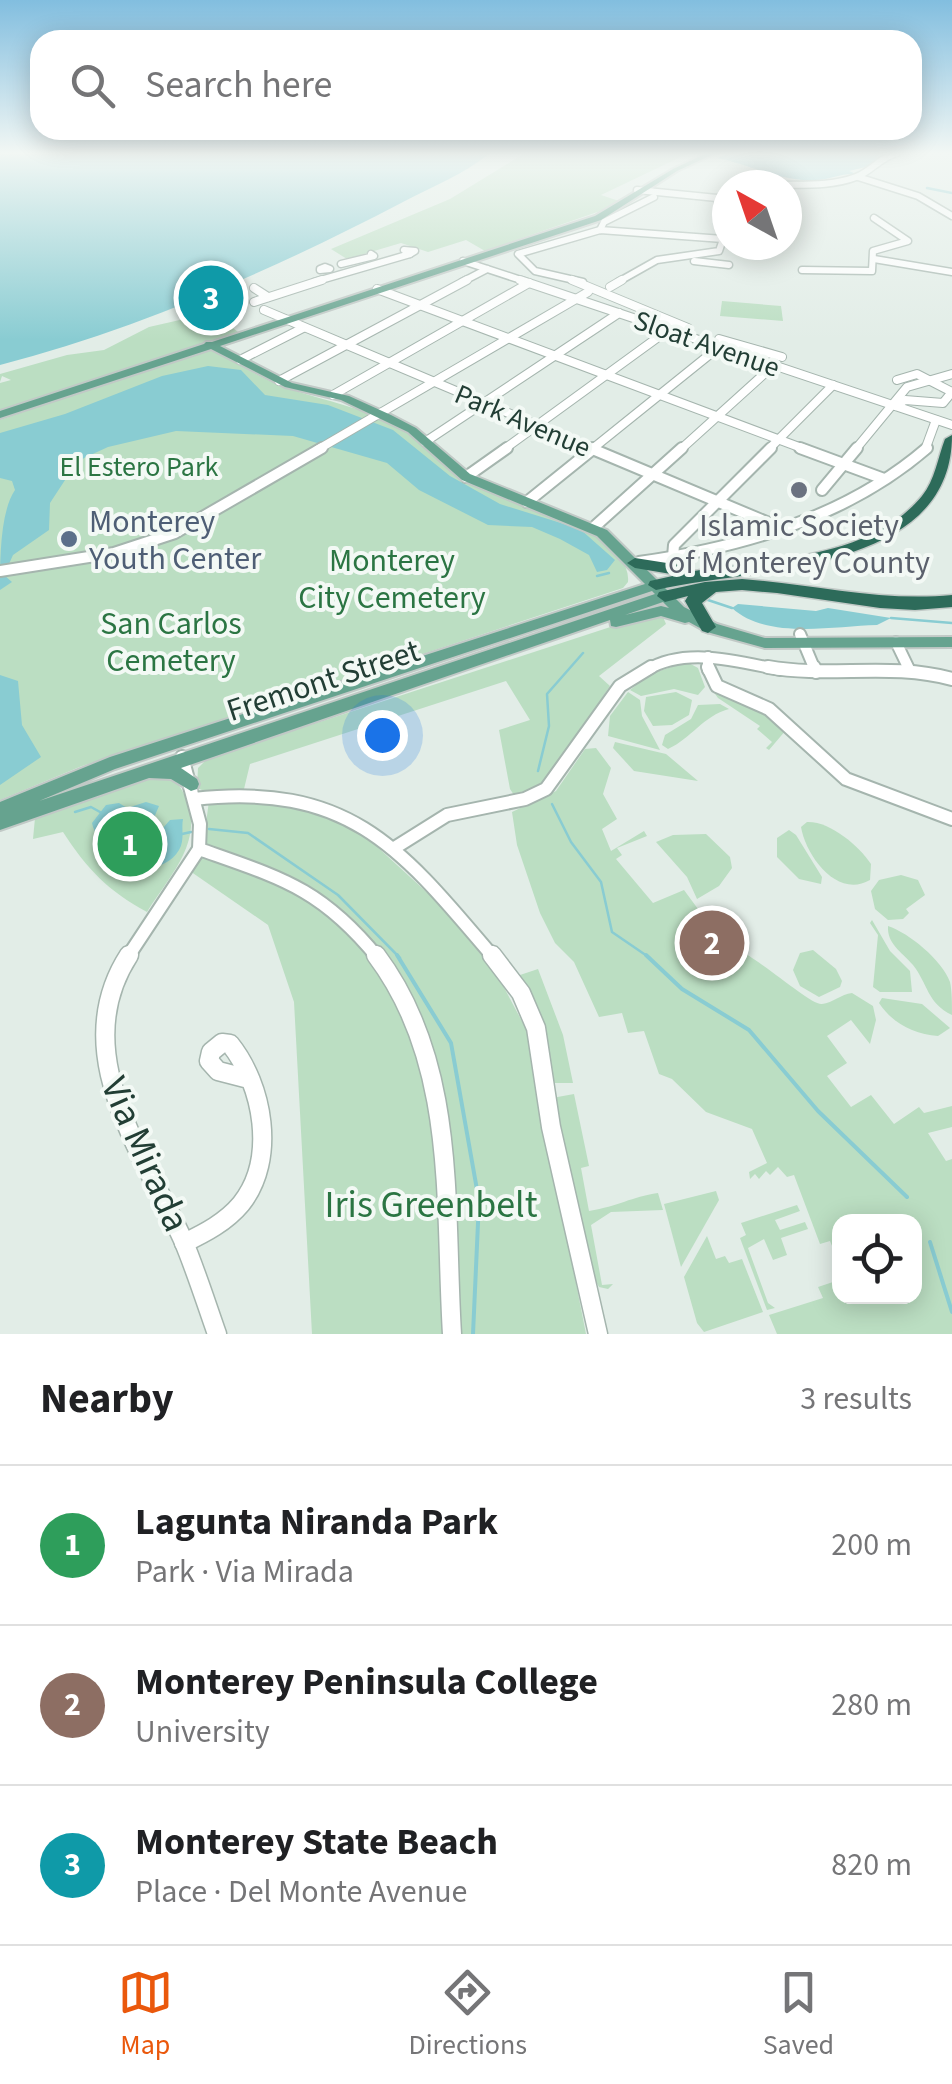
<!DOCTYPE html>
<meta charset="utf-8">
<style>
:root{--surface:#fff;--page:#f6f6f6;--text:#202124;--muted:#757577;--line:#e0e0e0;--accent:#ea580c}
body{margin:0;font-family:"Source Sans 3",sans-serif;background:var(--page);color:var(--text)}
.controls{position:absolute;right:30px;bottom:30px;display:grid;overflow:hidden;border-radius:20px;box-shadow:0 5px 25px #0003}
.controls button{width:90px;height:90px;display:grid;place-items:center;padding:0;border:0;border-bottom:2px solid var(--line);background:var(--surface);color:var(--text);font:50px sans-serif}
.compass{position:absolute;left:712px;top:170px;width:90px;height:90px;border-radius:50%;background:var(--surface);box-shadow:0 5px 25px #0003;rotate:320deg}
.you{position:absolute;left:382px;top:735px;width:35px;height:35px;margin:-25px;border:8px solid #fff;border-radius:50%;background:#1a73e8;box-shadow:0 0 0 15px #1a73e833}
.badge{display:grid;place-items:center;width:65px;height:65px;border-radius:50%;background:var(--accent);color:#fff;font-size:32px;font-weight:700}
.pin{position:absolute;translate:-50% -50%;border:5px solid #fff;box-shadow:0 2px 10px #0006}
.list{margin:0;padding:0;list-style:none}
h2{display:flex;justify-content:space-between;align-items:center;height:130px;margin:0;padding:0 40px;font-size:42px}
h2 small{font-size:32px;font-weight:400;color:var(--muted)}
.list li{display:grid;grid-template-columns:65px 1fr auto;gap:30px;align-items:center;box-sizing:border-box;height:160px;padding:0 40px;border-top:2px solid var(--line)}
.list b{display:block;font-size:38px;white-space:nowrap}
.list p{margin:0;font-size:32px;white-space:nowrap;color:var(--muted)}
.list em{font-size:32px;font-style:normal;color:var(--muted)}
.icon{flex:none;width:55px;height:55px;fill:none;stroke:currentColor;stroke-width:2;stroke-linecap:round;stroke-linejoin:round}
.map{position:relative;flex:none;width:952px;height:1334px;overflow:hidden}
.search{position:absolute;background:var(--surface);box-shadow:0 5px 25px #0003;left:30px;right:30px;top:30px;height:110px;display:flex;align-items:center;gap:25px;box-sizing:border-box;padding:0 35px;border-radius:30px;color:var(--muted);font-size:38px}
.sheet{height:610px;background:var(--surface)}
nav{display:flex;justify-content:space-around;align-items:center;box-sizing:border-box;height:140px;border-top:2px solid var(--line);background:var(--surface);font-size:28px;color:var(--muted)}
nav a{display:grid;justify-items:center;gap:5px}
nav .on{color:var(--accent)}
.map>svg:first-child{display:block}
.green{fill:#bbdec2}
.water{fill:#89ccd2}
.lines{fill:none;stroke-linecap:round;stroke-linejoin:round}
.stream-far1{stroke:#89ccd2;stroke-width:2.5}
.stream{stroke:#89ccd2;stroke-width:4}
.minor-far4-casing{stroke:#a5b5ae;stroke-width:9}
.minor-far3-casing{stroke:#a5b5ae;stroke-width:10}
.minor-far2-casing{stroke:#a5b5ae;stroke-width:14}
.minor-far1-casing{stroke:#a5b5ae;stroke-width:16}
.minor-casing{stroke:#a5b5ae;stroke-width:21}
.major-casing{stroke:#c1c9c6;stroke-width:4}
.highway-casing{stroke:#c1c9c6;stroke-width:3}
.minor-far4{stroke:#fff;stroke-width:6}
.minor-far3{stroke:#fff;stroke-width:8}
.minor-far2{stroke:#fff;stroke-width:10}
.minor-far1{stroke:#fff;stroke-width:12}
.minor{stroke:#fff;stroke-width:18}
.major{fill:#66a38f;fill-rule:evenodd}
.highway{fill:#2d6b5a;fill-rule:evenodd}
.worship-dot{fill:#6b7280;stroke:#f3f9f5;stroke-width:4}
.service-dot{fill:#5c6f8a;stroke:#f3f9f5;stroke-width:4}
.labels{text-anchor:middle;stroke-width:8;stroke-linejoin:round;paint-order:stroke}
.far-street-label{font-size:28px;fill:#223e35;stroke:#f3f9f5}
.far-park-label{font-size:28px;fill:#2b7543;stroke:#f3f9f5}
.service-label{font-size:32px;fill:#4e5e75;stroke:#f3f9f5;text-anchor:start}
.worship-label{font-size:32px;fill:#5b616d;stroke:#f3f9f5}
.park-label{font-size:32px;fill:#2b7543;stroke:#f3f9f5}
.street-label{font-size:32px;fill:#223e35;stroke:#f3f9f5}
.near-street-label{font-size:38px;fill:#223e35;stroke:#f3f9f5}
.near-park-label{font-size:38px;fill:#2b7543;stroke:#f3f9f5}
</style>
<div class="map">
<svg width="952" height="1334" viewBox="0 0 952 1334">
<rect width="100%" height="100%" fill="#e2ede7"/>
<g class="green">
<path d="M525 153H689L601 195 619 201 606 209 485 251 466 240 428 252 401 243 347 259 331 249 450 199Z"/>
<path d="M722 301 781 306 783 321 720 316Z"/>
<path d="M210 307 215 316 225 313V322L238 332 0 410V383L11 380 2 376 0 382V374L67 355 104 350 149 327 206 314Z"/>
<path d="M208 349C234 361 258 377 284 387 329 403 363 406 407 431 429 444 441 469 465 481 502 499 633 530 628 582L623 588 82 766 0 800V420Z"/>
<path d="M647 615 663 617 666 624 599 676 610 686 544 784 514 795 510 789 499 730 530 720 506 681 250 764 244 789 207 792 197 788 198 768 207 759Z"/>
<path d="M687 662 698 668 705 687 698 695 674 689 641 696 630 690 650 674Z"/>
<path d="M705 680 726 697 756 706 786 730 769 750 766 748 772 742 757 729 760 726 718 698Z"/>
<path d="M628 692 640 700 642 716 660 750 608 736 610 716Z"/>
<path d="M676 692 692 700 689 715 672 725 653 726 644 711 646 697Z"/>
<path d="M720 704 729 709C703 716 692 738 668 749L662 745 665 735 691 719 698 705Z"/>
<path d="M615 742 666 754 698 781 634 771 613 748Z"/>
<path d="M596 748 611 768 603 794 617 819 602 829 611 851 644 831 647 836 617 848 622 855 616 859 653 903 684 890 723 943C750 949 810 1006 822 1004 833 1003 841 994 852 993L873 1006 876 1020 870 1044 851 1020 827 1036 847 1063 827 1076 851 1107 871 1095 894 1124 919 1107 924 1113 952 1106V1127L928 1133 946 1161 952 1159V1334H777L769 1315 823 1298 818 1287 839 1280 840 1296H914V1222H840L839 1263 830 1241 820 1244 794 1175 787 1177 778 1167 770 1175 766 1171 759 1179 755 1174 750 1179 749 1172 767 1163 752 1129 706 1112 672 1079 659 1074 644 1031 628 1033 622 1013 599 1017 574 962 555 943 540 913 517 845 512 812 556 791 585 749Z"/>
<path d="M160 776 173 777C215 830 175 868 147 912 108 891 87 869 63 832L33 839 35 818Z"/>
<path d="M209 801 276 802 322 813 361 832 445 909 498 976 526 1029 586 1334H312L294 1002 268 925 187 869 206 823Z"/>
<path d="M807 822C830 821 859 846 871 864L870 880C837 899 806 856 801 827Z"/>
<path d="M789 830 796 835 822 877 821 884 799 879 777 857V838Z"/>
<path d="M706 834 730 857 732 868 719 886 697 899 687 877 656 842 673 835Z"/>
<path d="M901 875 918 880 925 895 906 909 909 913 903 919 888 920 875 909 871 891 879 880Z"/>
<path d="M872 920 890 951 910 971 912 992H880L873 987 878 935 870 923Z"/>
<path d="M888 926C909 933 942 960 950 982 952 991 952 1005 952 1015 927 1003 928 984 913 965 901 951 887 944 888 926Z"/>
<path d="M813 950 836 969 842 981 840 987 819 997 800 986 793 970 800 953Z"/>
<path d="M538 969 563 1035 573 1083H551L540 1012 517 976Z"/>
<path d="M882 998 922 1004 950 1028 938 1036C914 1034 893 1024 879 1003Z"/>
<path d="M574 1094 589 1166 581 1168 589 1211C619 1206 631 1197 658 1193L663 1210 611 1212 591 1225 602 1285 613 1284 608 1289 599 1287 594 1278 552 1098Z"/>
<path d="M716 1191 719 1200 681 1267 664 1204Z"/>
<path d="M797 1205 800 1211 775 1220 780 1230 805 1222 808 1229 781 1238 787 1255 773 1260 764 1239 748 1248 768 1303 775 1308 767 1310 740 1238 746 1235 741 1223Z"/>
<path d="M707 1236 716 1259 725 1256 729 1263 742 1259 763 1312 704 1332 697 1323 684 1277Z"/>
</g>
<g class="water">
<path d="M0 153H490C463 175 433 186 403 202 275 269 141 328 0 365Z"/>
<path d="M730 153H881L874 165 849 171 856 174C841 173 831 179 818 180 785 183 748 164 717 158Z"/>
<path d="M208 366 241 370 265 395 328 405 393 430 450 476 500 504 580 529 615 560 607 570 597 572 589 555 560 539 532 527 488 525 419 490 387 463 293 436 176 431 108 447 84 458 69 474 50 503 49 530 13 555 4 575 12 582 0 590C0 560 0 512 15 490L12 481 0 478V433L65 414 162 376Z"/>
<path d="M738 604 816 611 828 608 891 618 877 625C833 626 767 640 732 608Z"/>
<path d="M0 675 18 681 22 725 41 757 0 785Z"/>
<path d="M146 802 159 806 150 827 162 829 170 820 183 819C181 829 185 840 179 850 156 887 99 856 92 823L106 805 119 803 127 808Z"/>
</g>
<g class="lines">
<g class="stream-far1">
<path d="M927 188 952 193"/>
<path d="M597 576 609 573"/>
<path d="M705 599 732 608"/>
<path d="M891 618 952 623"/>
<path d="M538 771 549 726 547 694 583 653"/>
<path d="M552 804 571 842 601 882 612 932 650 958"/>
<path d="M75 812 91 807 100 812"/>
<path d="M209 829 248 833 338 895 400 958"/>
<path d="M182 834 191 832"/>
</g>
<g class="stream">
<path d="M397 955 451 1043 479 1201 473 1334"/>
<path d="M646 955 682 989 749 1030 818 1111 907 1197"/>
<path d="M930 1242 952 1312"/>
</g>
<defs>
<g id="minor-far4">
<path d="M858 177 918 196 952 216"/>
<path d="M774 185C801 184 830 187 856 177 872 171 880 157 897 153"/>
<path d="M637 190 717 198"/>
<path d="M600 230 604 222 654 197"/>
<path d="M404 250 415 251 410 254Z"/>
<path d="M874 259 952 272"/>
<path d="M463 261 527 282"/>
<path d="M694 261 729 265"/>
<path d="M341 264 374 256 371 254"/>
<path d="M325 267 330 269 320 270V269Z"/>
<path d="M802 270 872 271 873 251 908 241 874 218"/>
<path d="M314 282 410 254"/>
<path d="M462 282 487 269"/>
<path d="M583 282 535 271 518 254 600 230 723 239"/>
<path d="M618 282 657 260 719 251 723 239 717 198"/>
</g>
<g id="minor-far3">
<path d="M520 280 952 425"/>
<path d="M572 280 688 328"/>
<path d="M610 287 622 280"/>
<path d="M254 288 268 297"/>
<path d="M377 289 807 450"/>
<path d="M254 302 322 280"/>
<path d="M264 310 596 450"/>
<path d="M719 339 782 357"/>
<path d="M240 360 303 328"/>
<path d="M897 380 917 374 952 392"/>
<path d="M279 381 467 280"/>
<path d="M333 395 529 283"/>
<path d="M896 406 905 400 943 403 952 392"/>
<path d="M425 442 619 313"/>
<path d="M317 450 588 292"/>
<path d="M503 450 668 330"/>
<path d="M591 450 719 347"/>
<path d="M680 450 774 365"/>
<path d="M768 450 833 385"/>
<path d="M855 450 907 387 952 374"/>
<path d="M925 450 936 420"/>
</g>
<g id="minor-far2">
<path d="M590 448 783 529"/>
<path d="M800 448 884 479"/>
<path d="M466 477 507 448"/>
<path d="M822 490 857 448"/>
<path d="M527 502 594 448"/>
<path d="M593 528 682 448"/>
<path d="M673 557 674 545 771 448"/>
<path d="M639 562C743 547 847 517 927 448"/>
<path d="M0 571 114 553 175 533 322 448"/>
<path d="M800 634 815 670"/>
<path d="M896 642 909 669"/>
<path d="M708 657V670"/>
<path d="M647 670C686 646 739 662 781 670"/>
</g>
<g id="minor-far1">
<path d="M708 667 717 686 769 709 846 779 952 819"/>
<path d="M768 667C829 678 892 662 952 679"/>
<path d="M814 667 816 672"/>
<path d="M194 799C350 782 401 848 494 958"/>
<path d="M396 847 447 815 525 799 546 789 620 686 651 667"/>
<path d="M199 849C281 878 321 888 378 958"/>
<path d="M127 958 199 849 200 824 182 757"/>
</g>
<g id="minor">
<path d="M129 955C66 1052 143 1152 183 1240 196 1271 206 1303 217 1334"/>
<path d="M376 955C458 1064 444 1205 452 1334"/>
<path d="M492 955 521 993 536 1028 551 1127 598 1334"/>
<path d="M184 1243C205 1233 226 1222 241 1204 277 1159 263 1085 230 1044L222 1043 211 1052 209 1061 218 1071 249 1079"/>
</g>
<path id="major" d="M707 153H716L677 171 601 220 220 346 292 383 349 396 391 415 416 428 470 474 607 530 684 607 717 624 765 638 952 637V647L765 648 707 632 689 622 685 623 661 616 616 627 611 626 610 620 181 768 197 779 199 784 197 789 191 791 171 779 149 778 0 830V802L110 757 645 584 597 536 462 480 408 432 341 400 285 387 211 349 0 418V411L204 344 206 342H212L595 216 673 169ZM652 591 655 594 39 801 115 769ZM663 602 669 608 661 606 625 615Z"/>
<g id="highway">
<path d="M952 435C952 574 753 567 656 590L648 585 650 581 677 575 635 568 627 563 635 558 686 566 694 571C769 559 870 559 922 496 935 480 938 457 945 439Z"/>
<path d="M742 579C813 584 881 602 952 595V607L915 610 880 608 777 593 742 590 716 592 702 603 716 627 708 633 702 631 685 601 688 596 665 602 657 596 659 592 705 582Z"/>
</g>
</defs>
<use href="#minor-far4" class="minor-far4-casing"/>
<use href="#minor-far3" class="minor-far3-casing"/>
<use href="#minor-far2" class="minor-far2-casing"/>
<use href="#minor-far1" class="minor-far1-casing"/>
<use href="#minor" class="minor-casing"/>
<use href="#major" class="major-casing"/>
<use href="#highway" class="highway-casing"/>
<use href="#minor-far4" class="minor-far4"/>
<use href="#minor-far3" class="minor-far3"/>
<use href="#minor-far2" class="minor-far2"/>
<use href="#minor-far1" class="minor-far1"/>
<use href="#minor" class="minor"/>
<use href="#major" class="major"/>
<use href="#highway" class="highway"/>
</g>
<linearGradient id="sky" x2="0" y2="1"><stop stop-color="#82bedf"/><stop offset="0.45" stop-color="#f2f7f4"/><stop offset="1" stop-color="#f2f7f4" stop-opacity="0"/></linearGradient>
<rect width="952" height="340" fill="url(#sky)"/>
<circle class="worship-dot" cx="799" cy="490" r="10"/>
<circle class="service-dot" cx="69" cy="539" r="10"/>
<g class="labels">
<g class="far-street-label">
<text transform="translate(707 343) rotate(19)" y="10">Sloat Avenue</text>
<text transform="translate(523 420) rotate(23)" y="10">Park Avenue</text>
</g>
<g class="far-park-label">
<text x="139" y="476">El Estero Park</text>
</g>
<g class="service-label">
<text x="89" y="532">Monterey<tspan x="89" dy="37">Youth Center</tspan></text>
</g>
<g class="worship-label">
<text x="799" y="536">Islamic Society<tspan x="799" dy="37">of Monterey County</tspan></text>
</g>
<g class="park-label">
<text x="392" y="571">Monterey<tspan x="392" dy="37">City Cemetery</tspan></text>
<text x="171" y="634">San Carlos<tspan x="171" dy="37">Cemetery</tspan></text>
</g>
<g class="street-label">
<text transform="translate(323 680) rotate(-18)" y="11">Fremont Street</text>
</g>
<g class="near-street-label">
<text transform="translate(146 1154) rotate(66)" y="13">Via Mirada</text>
</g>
<g class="near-park-label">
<text x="431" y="1217">Iris Greenbelt</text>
</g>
</g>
</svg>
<div class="controls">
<button><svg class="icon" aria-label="locate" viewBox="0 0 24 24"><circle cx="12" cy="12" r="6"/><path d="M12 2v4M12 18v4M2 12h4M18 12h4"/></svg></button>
</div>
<svg class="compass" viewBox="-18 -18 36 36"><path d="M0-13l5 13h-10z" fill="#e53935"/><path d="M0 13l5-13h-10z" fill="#757577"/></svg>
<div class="you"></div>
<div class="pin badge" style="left:130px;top:844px;background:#2e9e5b">1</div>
<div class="pin badge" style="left:712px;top:943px;background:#8d6e63">2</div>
<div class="pin badge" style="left:211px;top:298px;background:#0f9aa8">3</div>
<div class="search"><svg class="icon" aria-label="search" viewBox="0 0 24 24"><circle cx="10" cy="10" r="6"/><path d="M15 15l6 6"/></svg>Search here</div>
</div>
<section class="sheet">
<h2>Nearby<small>3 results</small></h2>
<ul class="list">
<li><span class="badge" style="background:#2e9e5b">1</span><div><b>Lagunta Niranda Park</b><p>Park · Via Mirada</p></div><em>200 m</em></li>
<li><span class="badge" style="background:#8d6e63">2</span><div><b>Monterey Peninsula College</b><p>University</p></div><em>280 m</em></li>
<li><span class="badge" style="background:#0f9aa8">3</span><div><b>Monterey State Beach</b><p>Place · Del Monte Avenue</p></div><em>820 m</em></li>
</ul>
</section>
<nav>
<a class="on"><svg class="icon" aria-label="map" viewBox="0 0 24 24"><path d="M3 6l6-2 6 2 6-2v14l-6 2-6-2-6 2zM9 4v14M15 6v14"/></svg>Map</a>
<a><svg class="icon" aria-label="directions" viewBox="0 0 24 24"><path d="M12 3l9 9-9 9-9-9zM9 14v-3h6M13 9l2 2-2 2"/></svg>Directions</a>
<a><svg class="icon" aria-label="saved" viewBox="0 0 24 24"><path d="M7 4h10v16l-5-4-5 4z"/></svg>Saved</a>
</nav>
